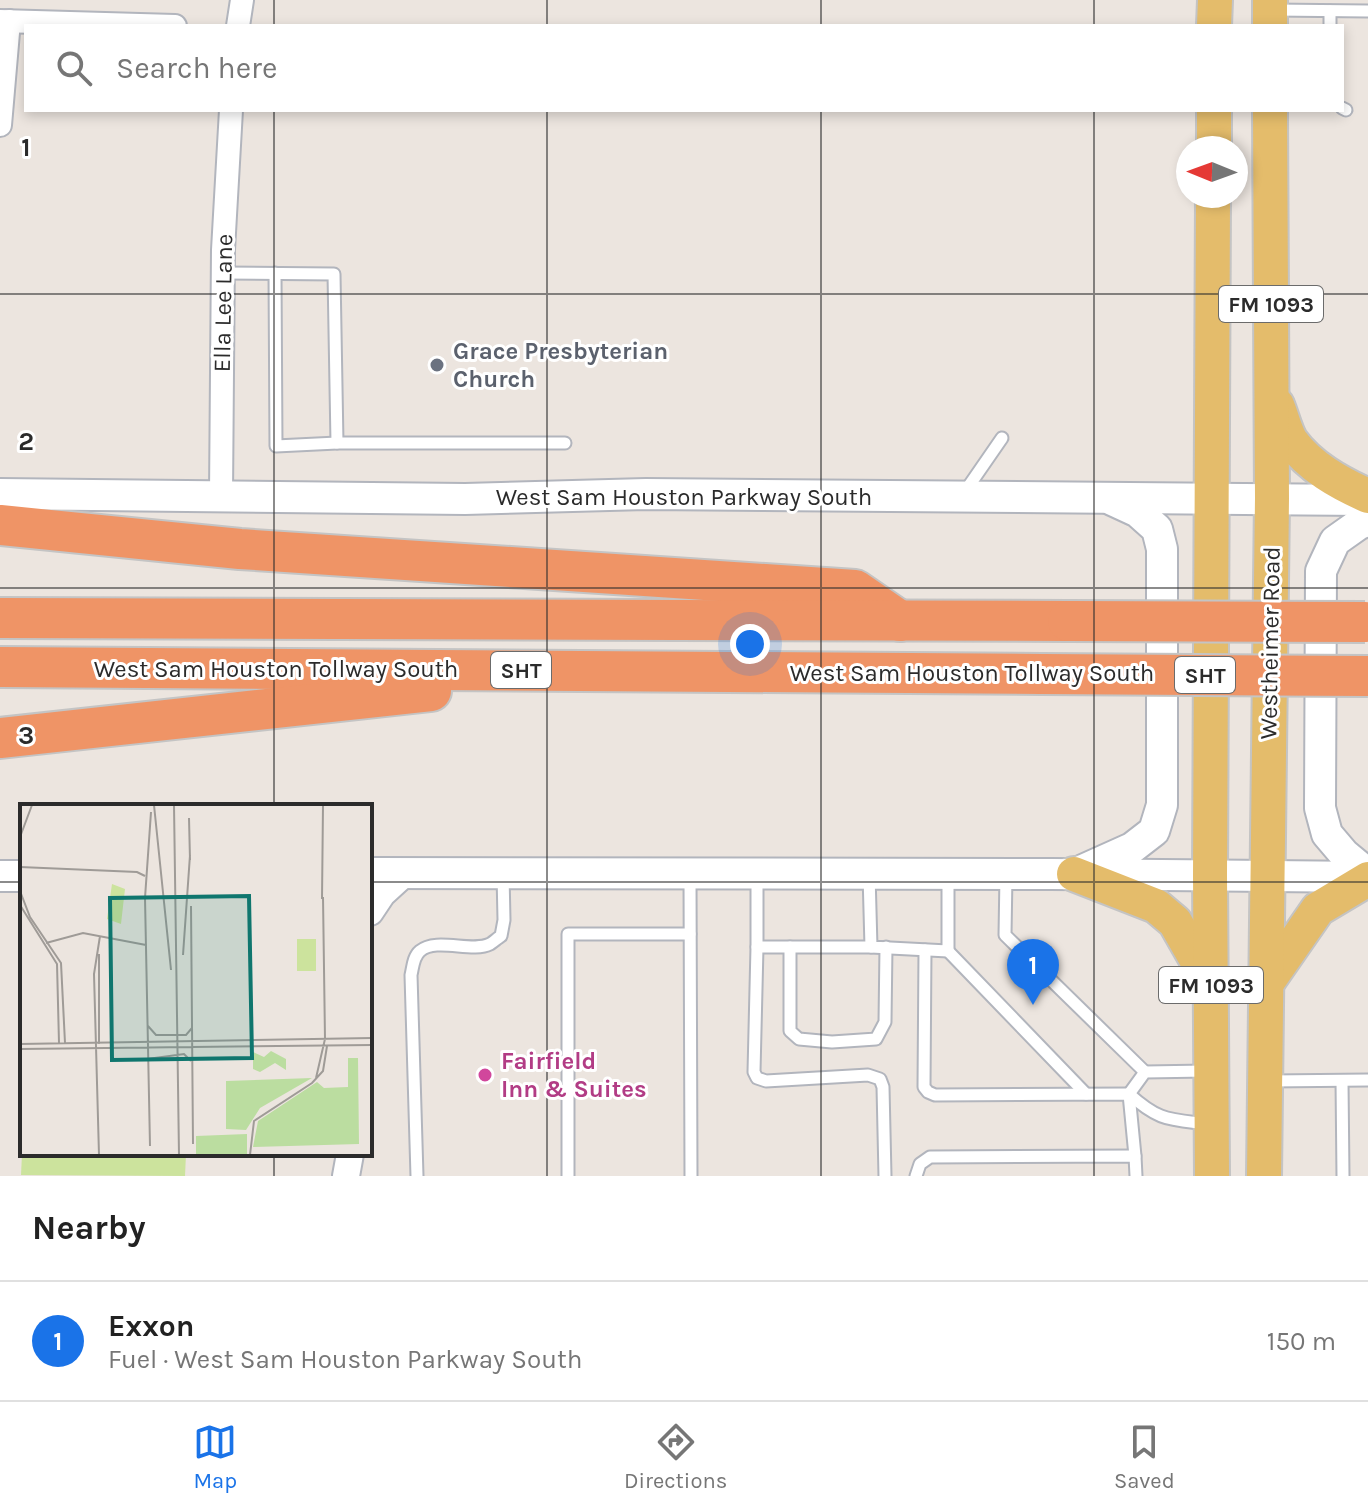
<!DOCTYPE html>
<meta charset="utf-8">
<style>
:root{--surface:#fff;--page:#f6f6f6;--text:#222;--muted:#767676;--line:#e0e0e0;--accent:#1a73e8}
body{margin:0;font-family:Karla,sans-serif;background:var(--page);color:var(--text)}
.compass{position:absolute;left:1176px;top:136px;width:72px;height:72px;border-radius:50%;background:var(--surface);box-shadow:0 4px 12px #0003;rotate:271deg}
.you{position:absolute;left:750px;top:644px;width:28px;height:28px;margin:-20px;border:6px solid #fff;border-radius:50%;background:#1a73e8;box-shadow:0 0 0 12px #1a73e833}
.badge{display:grid;place-items:center;width:52px;height:52px;border-radius:50%;background:var(--accent);color:#fff;font-size:26px;font-weight:700}
.pin{position:absolute;translate:-50% -66px;filter:drop-shadow(0 2px 4px #0008)}
.pin::after{content:'';position:absolute;top:42px;width:28px;height:24px;background:inherit;clip-path:polygon(0 0,100% 0,50% 100%)}
.list{margin:0;padding:0;list-style:none}
h2{display:flex;justify-content:space-between;align-items:center;height:104px;margin:0;padding:0 32px;font-size:34px}
h2 small{font-size:26px;font-weight:400;color:var(--muted)}
.list li{display:grid;grid-template-columns:52px 1fr auto;gap:24px;align-items:center;box-sizing:border-box;height:120px;padding:0 32px;border-top:2px solid var(--line)}
.list b{display:block;font-size:30px;white-space:nowrap}
.list p{margin:0;font-size:26px;white-space:nowrap;color:var(--muted)}
.list em{font-size:26px;font-style:normal;color:var(--muted)}
.icon{flex:none;width:44px;height:44px;fill:none;stroke:currentColor;stroke-width:2;stroke-linecap:round;stroke-linejoin:round}
.map{position:relative;flex:none;width:1368px;height:1176px;overflow:hidden}
.search{position:absolute;background:var(--surface);box-shadow:0 4px 12px #0003;left:24px;right:24px;top:24px;height:88px;display:flex;align-items:center;gap:20px;box-sizing:border-box;padding:0 28px;border-radius:0px;color:var(--muted);font-size:30px}
.sheet{height:224px;background:var(--surface)}
nav{display:flex;justify-content:space-around;align-items:center;box-sizing:border-box;height:112px;border-top:2px solid var(--line);background:var(--surface);font-size:22px;color:var(--muted)}
nav a{display:grid;justify-items:center;gap:4px}
nav .on{color:var(--accent)}
.map>svg:first-child{display:block}
.pitch{fill:#cce39d}
.lines{fill:none;stroke-linecap:round;stroke-linejoin:round}
.service-casing{stroke:#b2b5bd;stroke-width:15}
.minor-casing{stroke:#b2b5bd;stroke-width:26}
.tertiary-casing{stroke:#b2b5bd;stroke-width:30}
.secondary-casing{stroke:#b2b5bd;stroke-width:34}
.primary-casing{stroke:#c4c4c4;stroke-width:38}
.motorway-casing{stroke:#c4c4c4;stroke-width:44}
.service{stroke:#fff;stroke-width:11}
.minor{stroke:#fff;stroke-width:22}
.tertiary{stroke:#fff;stroke-width:26}
.secondary{stroke:#fff;stroke-width:30}
.primary{stroke:#e4bc6b;stroke-width:34}
.motorway{stroke:#ef9466;stroke-width:40}
.motorway-bridge-casing{stroke:#c4c4c4;stroke-width:44;stroke-linecap:butt}
.motorway-bridge{stroke:#ef9466;stroke-width:40}
.grid{fill:none;stroke:#2b2b2b;stroke-width:2;stroke-opacity:0.55}
.worship-dot{fill:#6b7280;stroke:#fff;stroke-width:3}
.hotel-dot{fill:#d1479c;stroke:#fff;stroke-width:3}
.labels{text-anchor:middle;stroke-width:6;stroke-linejoin:round;paint-order:stroke}
.shield{fill:#fff;stroke:#6b6b6b;stroke-width:2}
.shield-label{font-size:22px;font-weight:bold;fill:#2b2b2b}
.street-label{font-size:24px;fill:#2b2b2b;stroke:#fff}
.worship-label{font-size:24px;font-weight:bold;fill:#5b616d;stroke:#fff;text-anchor:start}
.hotel-label{font-size:24px;font-weight:bold;fill:#b23c85;stroke:#fff;text-anchor:start}
.inset-road{fill:none;stroke:#9f9b97;stroke-width:2}
.view{fill:#0f766e;fill-opacity:0.15;stroke:#0f766e;stroke-width:4}
.inset-edge{fill:none;stroke:#2b2b2b;stroke-width:4}
.grid-label{font-size:26px;text-anchor:middle;font-weight:bold;fill:#2b2b2b;stroke:#fff;stroke-width:6;stroke-linejoin:round;paint-order:stroke}
</style>
<div class="map">
<svg width="1368" height="1176" viewBox="0 0 1368 1176">
<rect width="100%" height="100%" fill="#ece5df"/>
<path class="pitch" d="M22 1154H186L185 1176 21 1175Z"/>
<g class="lines">
<defs>
<g id="service">
<path d="M1273 10 1368 11"/>
<path d="M1330 26V11"/>
<path d="M1342 108 1346 110"/>
<path d="M223 273 334 274 337 443H565"/>
<path d="M275 273 276 446 337 443"/>
<path d="M964 493 1002 438"/>
<path d="M757 874V947H871"/>
<path d="M869 874 871 947 948 951V874"/>
<path d="M1006 875 1005 935 1145 1072"/>
<path d="M690 877 691 1176"/>
<path d="M757 947 754 1072 757 1078 766 1081 868 1075 880 1079 883 1087 885 1176"/>
<path d="M790 947V1031L799 1039 832 1042 876 1039 885 1022 886 947"/>
<path d="M925 950 924 1087 928 1092 935 1095 1129 1094C1159 1121 1168 1119 1207 1124"/>
<path d="M948 951 1086 1094"/>
<path d="M1270 1081 1368 1080"/>
<path d="M1342 1081 1343 1176"/>
<path d="M1135 1156 1129 1094 1145 1072 1206 1071"/>
<path d="M417 1176 411 975C413 967 413 957 420 951 436 937 472 953 490 944 492 943 499 937 501 936L504 920 503 874"/>
<path d="M568 1176V934H690"/>
<path d="M916 1176 920 1164 930 1157 1135 1156 1136 1176"/>
</g>
<g id="minor">
<path d="M0 21 175 26"/>
<path d="M238 26 242 0"/>
<path d="M0 125 9 21"/>
<path d="M221 495 223 250 231 110"/>
</g>
<g id="tertiary">
<path d="M370 912 382 894 405 873"/>
<path d="M346 1176 350 1154"/>
</g>
<g id="secondary">
<path d="M0 494 465 499 646 494 1368 500"/>
<path d="M1368 521 1359 524 1335 541 1321 571 1320 808 1327 834 1344 854 1368 874"/>
<path d="M1083 870 1132 848 1154 831 1162 805V549L1157 529 1138 512 1112 500"/>
<path d="M370 873 1052 874 1368 877"/>
<path d="M0 876H22"/>
</g>
<g id="primary">
<path d="M1270 0V26"/>
<path d="M1214 26 1215 0"/>
<path d="M1214 148V110"/>
<path d="M1277 405C1282 417 1285 431 1291 441 1310 467 1339 483 1368 496"/>
<path d="M1074 874 1156 906 1175 922 1210 983"/>
<path d="M1266 984 1318 909 1368 879"/>
<path d="M1212 1176 1210 876 1213 196"/>
<path d="M1264 1176 1272 498 1270 110"/>
</g>
<g id="motorway">
<path d="M0 525 240 549 855 590 900 621"/>
<path d="M0 618 1068 621"/>
<path d="M0 667 1042 674"/>
<path d="M0 738 431 691"/>
</g>
</defs>
<use href="#service" class="service-casing"/>
<use href="#minor" class="minor-casing"/>
<use href="#tertiary" class="tertiary-casing"/>
<use href="#secondary" class="secondary-casing"/>
<use href="#primary" class="primary-casing"/>
<use href="#motorway" class="motorway-casing"/>
<use href="#service" class="service"/>
<use href="#minor" class="minor"/>
<use href="#tertiary" class="tertiary"/>
<use href="#secondary" class="secondary"/>
<use href="#primary" class="primary"/>
<use href="#motorway" class="motorway"/>
<defs>
<g id="motorway-bridge">
<path d="M1068 621 1365 622"/>
<path d="M1042 674 1368 676"/>
</g>
</defs>
<use href="#motorway-bridge" class="motorway-bridge-casing"/>
<use href="#motorway-bridge" class="motorway-bridge"/>
</g>
<path class="grid" d="M274 0V26M547 0V26M821 0V26M1094 0V26M274 110V806M547 110V1176M821 110V1176M1094 110V1176M0 294H1368M0 588H1368M0 882H22M370 882H1368M274 1154V1176"/>
<circle class="worship-dot" cx="437" cy="365" r="8"/>
<circle class="hotel-dot" cx="485" cy="1075" r="8"/>
<g class="labels">
<g class="shield">
<rect x="1219" y="286" width="104" height="36" rx="6"/>
<rect x="491" y="652" width="60" height="36" rx="6"/>
<rect x="1175" y="657" width="60" height="36" rx="6"/>
<rect x="1159" y="967" width="104" height="36" rx="6"/>
</g>
<g class="shield-label">
<text x="1271" y="312">FM 1093</text>
<text x="521" y="678">SHT</text>
<text x="1205" y="683">SHT</text>
<text x="1211" y="993">FM 1093</text>
</g>
<g class="street-label">
<text transform="translate(223 303) rotate(-89)" y="8">Ella Lee Lane</text>
<text x="684" y="505">West Sam Houston Parkway South</text>
<text transform="translate(1270 643) rotate(-89)" y="8">Westheimer Road</text>
<text x="276" y="677">West Sam Houston Tollway South</text>
<text x="972" y="681">West Sam Houston Tollway South</text>
</g>
<g class="worship-label">
<text x="453" y="359">Grace Presbyterian<tspan x="453" dy="28">Church</tspan></text>
</g>
<g class="hotel-label">
<text x="501" y="1069">Fairfield<tspan x="501" dy="28">Inn &amp; Suites</tspan></text>
</g>
</g>
<g transform="translate(20 804)">
<rect width="352" height="352" fill="#ece5df"/>
<path d="M251 247 266 255V266L255 259 240 268 233 265V248L244 253ZM328 254H338L339 340 233 343 238 317 297 278 304 284 328 283ZM292 274 240 304 226 326 206 325V277ZM227 330V351H176V332Z" fill="#bbdda0"/>
<path d="M92 80 105 85 101 120 87 115ZM277 135H296V167H277Z" fill="#cce39d"/>
<path class="inset-road" d="M134 1 151 166M154 1 159 351M169 14 170 56M0 33 12 1M0 63 117 68 125 72M0 87 10 113 41 159 45 239M302 95 303 1M0 101 37 160 39 239M171 102 173 340M26 139 63 129 126 141M163 151 170 51M128 222 136 231H166L172 224M0 240 352 234M79 240V150M0 245 352 241M127 255 164 250 171 257M296 274 305 235 303 93M130 342 125 94 131 8M79 351 74 170 80 132M230 351 234 317 292 279 303 267 307 242"/>
<path class="view" d="M229 92 232 254 92 256 90 94Z"/>
<rect width="352" height="352" class="inset-edge"/>
</g>
<g class="grid-label">
<text x="26" y="156">1</text>
<text x="26" y="450">2</text>
<text x="26" y="744">3</text>
</g>
</svg>
<svg class="compass" viewBox="-18 -18 36 36"><path d="M0-13l5 13h-10z" fill="#e53935"/><path d="M0 13l5-13h-10z" fill="#767676"/></svg>
<div class="you"></div>
<div class="pin badge" style="left:1033px;top:1005px">1</div>
<div class="search"><svg class="icon" aria-label="search" viewBox="0 0 24 24"><circle cx="10" cy="10" r="6"/><path d="M15 15l6 6"/></svg>Search here</div>
</div>
<section class="sheet">
<h2>Nearby<small></small></h2>
<ul class="list">
<li><span class="badge">1</span><div><b>Exxon</b><p>Fuel · West Sam Houston Parkway South</p></div><em>150 m</em></li>
</ul>
</section>
<nav>
<a class="on"><svg class="icon" aria-label="map" viewBox="0 0 24 24"><path d="M3 6l6-2 6 2 6-2v14l-6 2-6-2-6 2zM9 4v14M15 6v14"/></svg>Map</a>
<a><svg class="icon" aria-label="directions" viewBox="0 0 24 24"><path d="M12 3l9 9-9 9-9-9zM9 14v-3h6M13 9l2 2-2 2"/></svg>Directions</a>
<a><svg class="icon" aria-label="saved" viewBox="0 0 24 24"><path d="M7 4h10v16l-5-4-5 4z"/></svg>Saved</a>
</nav>
